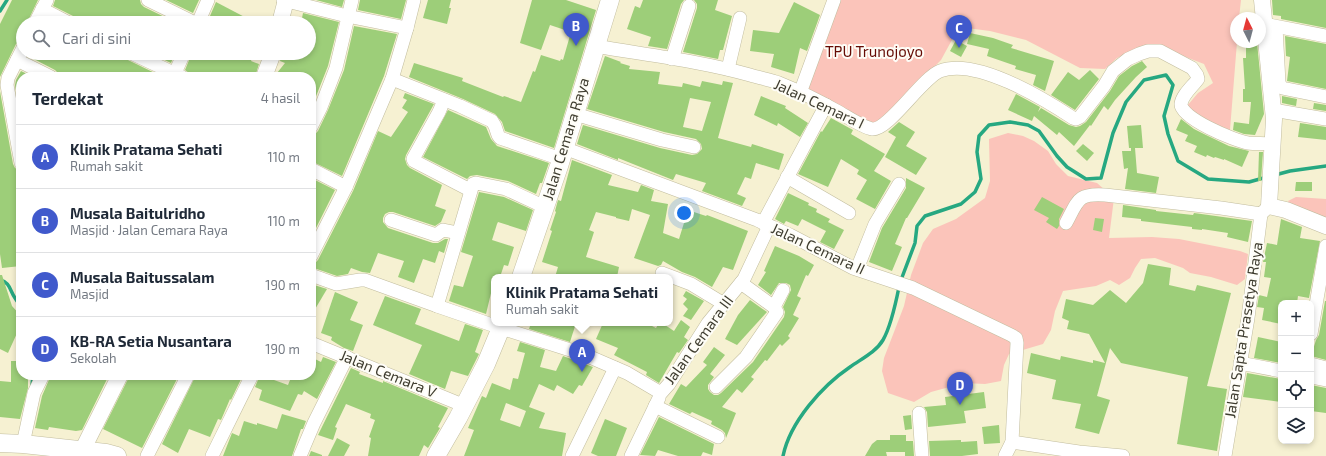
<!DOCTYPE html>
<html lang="id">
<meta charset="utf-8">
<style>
:root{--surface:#fff;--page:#f2f2f3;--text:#1f2937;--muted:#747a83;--line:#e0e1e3;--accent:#4059cc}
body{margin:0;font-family:"Exo 2",sans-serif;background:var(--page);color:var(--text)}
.controls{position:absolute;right:12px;bottom:12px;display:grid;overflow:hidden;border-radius:8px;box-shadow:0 2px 6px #0003}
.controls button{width:36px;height:36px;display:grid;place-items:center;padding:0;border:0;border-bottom:1px solid var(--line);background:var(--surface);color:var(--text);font:20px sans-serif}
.compass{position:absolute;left:1230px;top:12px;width:36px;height:36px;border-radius:50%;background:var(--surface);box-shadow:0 2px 6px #0003;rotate:354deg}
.you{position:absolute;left:684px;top:213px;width:14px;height:14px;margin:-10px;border:3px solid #fff;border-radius:50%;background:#1a73e8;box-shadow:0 0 0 6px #1a73e833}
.badge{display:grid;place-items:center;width:26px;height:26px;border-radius:50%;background:var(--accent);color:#fff;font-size:13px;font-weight:700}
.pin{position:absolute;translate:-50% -33px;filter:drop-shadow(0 1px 2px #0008)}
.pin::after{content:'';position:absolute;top:21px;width:14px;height:12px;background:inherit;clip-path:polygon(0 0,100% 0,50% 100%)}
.popup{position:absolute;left:491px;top:274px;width:182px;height:52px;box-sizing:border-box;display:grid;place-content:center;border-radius:8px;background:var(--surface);filter:drop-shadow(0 1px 3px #0005);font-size:13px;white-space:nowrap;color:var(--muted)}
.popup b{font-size:15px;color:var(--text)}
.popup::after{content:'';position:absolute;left:50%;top:100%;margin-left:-8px;border:8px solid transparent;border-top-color:var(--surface)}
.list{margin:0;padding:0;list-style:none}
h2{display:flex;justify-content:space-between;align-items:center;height:52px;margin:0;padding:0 16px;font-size:17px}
h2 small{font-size:13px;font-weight:400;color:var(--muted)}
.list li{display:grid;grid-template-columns:26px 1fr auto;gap:12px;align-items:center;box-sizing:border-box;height:64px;padding:0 16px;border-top:1px solid var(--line)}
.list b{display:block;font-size:15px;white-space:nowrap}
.list p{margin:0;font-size:13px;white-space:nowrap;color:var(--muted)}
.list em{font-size:13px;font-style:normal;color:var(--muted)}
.icon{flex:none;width:22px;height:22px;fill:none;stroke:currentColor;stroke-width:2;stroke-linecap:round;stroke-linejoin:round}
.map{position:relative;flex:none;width:1326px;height:456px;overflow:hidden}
.search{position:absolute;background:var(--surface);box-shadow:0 2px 6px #0003;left:16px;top:16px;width:300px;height:44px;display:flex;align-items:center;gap:10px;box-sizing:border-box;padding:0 14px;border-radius:22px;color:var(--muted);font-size:15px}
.panel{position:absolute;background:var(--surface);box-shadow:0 2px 6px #0003;left:16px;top:72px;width:300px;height:308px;border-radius:16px}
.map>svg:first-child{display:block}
.green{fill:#fbc4ba}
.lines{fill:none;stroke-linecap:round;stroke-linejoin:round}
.stream{stroke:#26a881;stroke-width:3.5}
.building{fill:#9dce79;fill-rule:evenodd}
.minor-casing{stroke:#c2bd9f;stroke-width:14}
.tertiary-casing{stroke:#c2bd9f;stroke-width:17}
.secondary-casing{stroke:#c2bd9f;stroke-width:19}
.minor{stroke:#fff;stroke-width:13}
.tertiary{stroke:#fff;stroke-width:16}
.secondary{stroke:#fff;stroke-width:18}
.labels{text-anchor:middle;stroke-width:4;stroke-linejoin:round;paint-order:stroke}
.park-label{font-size:15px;fill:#650b04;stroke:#fefdf7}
.street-label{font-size:15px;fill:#3f3d30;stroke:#fefdf7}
</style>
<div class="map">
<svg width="1326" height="456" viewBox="0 0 1326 456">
<rect width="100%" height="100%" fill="#f6f1d2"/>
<g class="green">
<path d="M839 0H1241L1239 18H1236V42H1237L1230 130 1200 119 1187 106 1198 93 1213 83 1204 64 1165 49 1141 47 1117 58 1105 69 1080 68 1026 40 990 31 959 27 941 60 883 119 874 123 844 111 806 91Z"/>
<path d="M1008 133 1023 136 1034 141 1048 151 1056 164 1068 176 1097 183 1114 198 1109 238 1152 237 1179 239 1240 251 1248 254 1245 279 1237 285 1211 277 1190 273 1183 268 1155 258 1141 259 1135 268 1130 278 1119 285 1110 280 1096 286 1063 291 1055 311 1051 330 1043 344 1009 354 1004 365 1001 381 985 384 964 383 931 392 914 402 888 393 882 371 884 358 904 306 911 275 923 243 933 229 956 219 985 198 990 181 989 139Z"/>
<path d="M1296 197 1326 199V220L1290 205 1288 201Z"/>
</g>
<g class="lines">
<g class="stream">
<path d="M0 11 7 0"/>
<path d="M1275 175 1290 171 1326 166"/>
<path d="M0 280C10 282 10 291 15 298 17 301 19 304 21 307"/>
<path d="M901 280 915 243 917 226 925 216 961 204 975 192 981 179 977 152 979 136 989 125 1010 122 1028 125 1039 131 1057 156 1067 167 1086 179 1101 178 1113 133 1126 102 1144 80 1166 75 1173 85 1164 116 1168 134 1178 161 1208 179 1249 182 1267 177"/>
<path d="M32 385 33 375"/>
<path d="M783 456C790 422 822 386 850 367 861 359 876 352 883 340 891 326 896 302 899 287"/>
</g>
</g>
<g class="building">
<path d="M12 0H38L27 23H23V40L19 41 16 44 0 77V24Z"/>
<path d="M55 0H140L141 4 144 7 177 23H142L132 18 130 23H77L76 19 73 16 53 6Z"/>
<path d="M166 0H199L193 13Z"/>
<path d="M316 0H344L342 7Z"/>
<path d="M360 0H406L401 19 358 10Z"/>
<path d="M428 0H451L449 8H451L447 24 423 18Z"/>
<path d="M532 0H566L596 10 554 148 505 131 502 122 495 114 463 99 409 77 414 63 463 78 462 81 503 97 504 96 521 102 533 71 535 72 541 55 560 61 561 59 563 60 571 32 550 25 541 50 520 43Z"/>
<path d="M643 0H684L681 4 667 49 648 46 651 37 627 29 635 6 640 8Z"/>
<path d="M694 0H718L715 10 732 16 723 50H720L718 59 683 52 697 8V4Z"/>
<path d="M1272 0H1326V28L1281 19V16L1273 15Z"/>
<path d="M216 2 256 23H207Z"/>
<path d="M794 2 820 15 807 51 800 48 794 74 771 67 774 54 750 51 753 30 779 33Z"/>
<path d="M303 13 339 22 328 66 311 109V77H277V73L285 63 280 61 282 53H309V23H301Z"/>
<path d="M354 26 397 34 384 76 342 176 311 161V135L315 134 318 131 328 110 344 70Z"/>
<path d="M970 33 993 38 1013 45 1011 48 1054 61 1045 91 1033 85 1036 75 1015 69 1016 66 987 56 989 49 967 44Z"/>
<path d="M1285 36 1326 44V89L1287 81 1290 57 1286 56Z"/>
<path d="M956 40 967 46 961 57 950 51Z"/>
<path d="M1246 42H1257L1264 114 1255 135 1244 134 1233 130 1234 122 1249 124 1251 102H1243V89H1245L1243 58H1246Z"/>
<path d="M29 53H123L124 57 128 60 163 77H59L58 73 55 70 28 56Z"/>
<path d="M150 53H175L171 63Z"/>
<path d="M192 53H254L251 61 259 64 255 77H190L189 73 185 70Z"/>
<path d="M605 56 621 62 620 63 630 66 629 69 660 72 658 84 682 87 683 83 700 87 702 81 722 85 723 81 733 83 718 138 751 147 752 144 784 154 779 170 756 163 751 179 745 177 737 194 746 198 742 206 702 191 706 183 676 174 673 180 618 158V160L577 144 583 125 660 148 692 155 697 154 702 149 701 144 696 139 664 132 587 109ZM690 98 711 102 702 131 683 127Z"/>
<path d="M1142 61 1147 67 1136 77 1115 100 1108 110 1104 106 1091 126 1090 125 1074 146 1059 132 1057 135 1034 116 1032 121 1008 110 1016 94 1040 107 1038 112 1041 108 1069 125 1076 127 1080 126 1086 122 1110 91 1119 76 1132 66Z"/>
<path d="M1090 70 1099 79 1075 110 1051 95 1068 72 1079 80Z"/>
<path d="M21 71 33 77H21V118L15 85 16 80Z"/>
<path d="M0 91 13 164 15 168 21 171V266L2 268 0 254Z"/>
<path d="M405 93 434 104 406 155 405 159 407 165 410 168 442 185 435 206 446 210 441 222 435 226 393 212H389L385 214 383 218V222L388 228 433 243H438L445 239H448L444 253 439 251 435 263 423 259 414 283 398 277 404 261 378 253 370 273 362 272 351 268 348 274 337 276 311 267V264L315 263 318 260 353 191 378 131 391 137 408 112 402 108 407 100 403 98Z"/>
<path d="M761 96 786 106 785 108 808 123 800 137 778 123 777 126 754 115Z"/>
<path d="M1282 96 1297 99 1296 106 1282 103Z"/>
<path d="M1314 103 1326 105V111L1313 109Z"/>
<path d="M448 110 486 127 491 139 497 146 549 163 542 183H540L536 194 508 181 477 175 470 176 467 179 423 157Z"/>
<path d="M831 118 853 130 851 134 885 154 874 171 891 181 875 209 856 199 867 180 857 174 859 170 841 159 828 187 798 174 821 131 822 132Z"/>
<path d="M1181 119 1194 129 1206 135 1229 146 1249 151 1242 167 1224 159V160L1215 157 1214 158 1207 155 1206 157 1194 152 1197 146 1185 141 1188 135 1176 130Z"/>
<path d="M899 122 915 132 906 146 927 158 916 175 885 157 896 137 888 132Z"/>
<path d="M1300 123 1326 127V140L1298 137Z"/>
<path d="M1141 125 1143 148H1135L1137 173 1159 177 1156 193 1125 189 1128 168 1124 169 1122 151H1131V148H1129L1127 126Z"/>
<path d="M1083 144 1094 153 1087 161 1076 151Z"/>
<path d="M1259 152H1263L1261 181H1258Z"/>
<path d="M572 160 612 175 608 185 638 192 641 185 654 190 651 201 668 204 663 233 679 239 688 210 706 216 707 215 748 231 733 270 723 267 712 287 695 277 682 272 663 261 661 265 658 266 634 258 650 215 632 209 629 221 616 218V217L596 212 589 230 594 232 586 257 619 267 617 277H602L590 274 589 277H555L558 267 542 262 552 231 550 230 556 212 555 211 558 200 561 201Z"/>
<path d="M311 178 335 190 311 238Z"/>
<path d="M906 178 925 188 907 218H906L895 244 902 247 892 271 869 262 882 228 906 188Z"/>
<path d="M1296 182H1312V191H1295Z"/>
<path d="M479 192 504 197 533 210 526 231 498 222 497 224 492 240 514 247 508 266 504 265 500 277H494V290L492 289 486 314 449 301 454 285 463 287 473 256 461 252Z"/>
<path d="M788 193 809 203 808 205 817 209 816 212 830 219 828 222 844 230 834 249 820 242 826 231 802 219 798 226 786 221 784 224 775 219Z"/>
<path d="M1042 197 1064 209 1059 219V226L1057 229 1046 222 1049 218 1034 210Z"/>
<path d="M1123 205 1156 210V211L1193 215 1194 213 1252 221 1248 242 1227 237 1228 233 1202 229V230L1192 229V227L1141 221V219L1122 217Z"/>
<path d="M1095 218 1104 219 1102 232 1093 230Z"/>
<path d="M1281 219 1302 227 1300 238 1320 241 1309 298 1298 296 1297 303H1281V324L1262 320 1264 308 1257 307 1259 295 1267 297 1271 278 1264 277 1266 262H1263L1267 243 1277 245Z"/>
<path d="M775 246 799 256 814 265 808 276 806 275 797 296 801 298 793 315 799 318 788 336 790 338 782 346 780 344 767 361 765 360 751 377 754 379 742 393 737 389 722 407 736 413 726 438 725 433 722 430 711 424 712 421 692 412 690 414 669 404 681 384 686 387 707 365 703 362 714 347 725 355 710 374 714 377 708 385V389L710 392 714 395H718L721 393 753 362 784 317 785 312 783 307 791 290 790 285 786 283H779L771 295 758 285 766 272 764 271Z"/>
<path d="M1148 264 1171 268 1169 285 1195 291 1197 285 1231 293 1207 386 1227 389 1217 451 1177 444 1188 377 1121 363 1110 348 1097 396 1110 400 1099 434 1075 428 1081 404 1052 399 1056 380 1027 373 1031 353 1060 360 1061 356 1093 363V360L1105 363 1089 334 1067 329 1069 321 1062 318 1066 299 1093 305 1110 290 1126 303 1143 283Z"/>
<path d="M0 275H2L12 306 21 316V333L18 331 8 353 0 349Z"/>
<path d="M311 284 327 289 311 316Z"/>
<path d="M686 291 704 301 691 320 683 316 688 309 683 304 687 299 683 296Z"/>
<path d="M335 292 358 302 350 320 363 325 353 351 344 348 331 340 332 337 321 333Z"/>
<path d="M385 296 421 309 415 324 446 336 459 341 465 324 483 330 475 352 479 354 468 376 451 371 445 389 409 374 422 345 373 325Z"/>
<path d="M750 300 767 312 737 345 725 339 738 315Z"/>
<path d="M1325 301H1326V360L1311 356 1316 340 1319 335Z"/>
<path d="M681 320 690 327 684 337 688 340 679 353 677 352 659 383 646 375 647 372 614 355 618 348 596 339 603 323H646L656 328 659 323H662L674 331Z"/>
<path d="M531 323H576L570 342 529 329Z"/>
<path d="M1258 337 1281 342V363L1254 358Z"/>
<path d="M520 342 545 350 540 367 556 371 563 356 593 367 582 386 579 385 573 394 557 385 554 391 539 384 529 407 545 413 539 428 566 433 562 456H464L474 430 468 428 482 396 486 398 492 383 510 390 513 378 518 379 525 353 517 351ZM506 403 526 411 520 427 500 420Z"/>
<path d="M311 357 321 362 323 357 336 362 317 399 304 391 302 395 298 394 290 411 259 400 262 390 255 387 260 375 288 385 292 375H311Z"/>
<path d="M11 361H21V375H28V388L20 419 0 417V381L11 382Z"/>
<path d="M351 368 360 372 359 374 383 383V381L448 408 438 427 440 428 428 448 424 445 419 456H368L371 438 369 437 375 420 370 418 371 414 346 404 335 427 337 428 333 440 318 435Z"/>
<path d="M1247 373 1281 379V402L1243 397Z"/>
<path d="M51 375H109L82 430 76 431 49 427 48 430 35 428 42 396Z"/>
<path d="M129 375H179L142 448 103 429 128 379Z"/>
<path d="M196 375H243L231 400 230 399 221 420 218 419 210 437 189 429 178 453 162 444Z"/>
<path d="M1311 385 1326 388V413L1311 411Z"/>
<path d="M984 392 986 408 964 411 966 423 928 427 927 412 924 407 946 405 945 397Z"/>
<path d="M282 414 306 421 303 429H301L292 456H223L232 433 239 436 244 421 257 425V423L277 429Z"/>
<path d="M911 415 912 429 905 430 903 416Z"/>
<path d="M659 417 714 444 712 455 703 452 701 456H678L658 450 655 456 640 455Z"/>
<path d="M605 419 627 428 616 456H598L591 453Z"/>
<path d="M999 425 1000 443 984 444 982 427Z"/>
<path d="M890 435H906V441H913L914 456H905V452H886L887 456H865L872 444 877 440H890Z"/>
<path d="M337 438 350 445 344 456H328Z"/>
<path d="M961 440V442L977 441 978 454 962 456H930L929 441Z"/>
<path d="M311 451 322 455V456H309Z"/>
</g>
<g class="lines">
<defs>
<g id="minor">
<path d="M148 0 195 23"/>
<path d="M283 0 347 16 407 28"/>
<path d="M42 9 69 23"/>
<path d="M35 23 47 0"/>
<path d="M198 23 208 0"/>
<path d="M1269 25 1326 36"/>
<path d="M1276 27 1279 83 1282 88 1326 97"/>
<path d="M595 46C647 55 700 61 750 75 760 78 770 80 779 83 799 91 819 101 837 111 846 116 862 127 872 129 888 131 922 78 940 71 976 57 1044 99 1073 118L1076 119 1080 117 1104 86 1113 71 1128 59 1139 54 1148 51H1160L1192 68 1197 75 1198 79C1193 86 1182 95 1181 104 1180 118 1235 141 1248 143 1256 144 1264 143 1272 144"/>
<path d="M131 53 182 77"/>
<path d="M672 59 689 6"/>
<path d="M17 60 51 77"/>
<path d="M728 69 740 18"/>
<path d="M175 73 184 53"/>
<path d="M392 79 460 106 492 121 495 126 498 135 500 138 561 159"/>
<path d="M800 93 834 0"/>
<path d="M444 100 439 112 413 159 414 161 470 190"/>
<path d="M1273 110 1326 119"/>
<path d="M575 114 662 140 694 147"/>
<path d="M311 127 321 107 336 68 352 0"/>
<path d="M564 148 757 220 790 235 853 268 913 288 1011 335 1016 338 1017 343 1012 442 1005 456"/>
<path d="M21 163 7 85 8 78 23 48"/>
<path d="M311 169 346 187"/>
<path d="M787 177 849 213"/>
<path d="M545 207 506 189 476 183 473 184 437 306 501 328 583 354 627 373 661 393 669 384 708 323 744 279 769 226"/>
<path d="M391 220 436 235 443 230 458 233"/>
<path d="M763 223 826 105"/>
<path d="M1066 223C1078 201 1077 193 1105 195L1221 208 1261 214"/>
<path d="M311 256 346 187 392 79 407 28 414 0"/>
<path d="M857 269 875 224 899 184"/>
<path d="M662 273 691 284 724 304"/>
<path d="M311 275 336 284 360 280H365L437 306"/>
<path d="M741 283 774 307 783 290"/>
<path d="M1311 334 1326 246"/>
<path d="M311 343 465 406"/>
<path d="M1240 363 1281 371"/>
<path d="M1311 364 1326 368"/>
<path d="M1311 377 1326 380"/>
<path d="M716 387 746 357 777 312 774 307"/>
<path d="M655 406 718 437"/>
<path d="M919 413 922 456"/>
<path d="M1012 442 1079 452 1123 456"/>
<path d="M23 444 34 393 43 375"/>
<path d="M147 456 188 375"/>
<path d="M212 456 252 375"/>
<path d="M300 456 314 423 347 357"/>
<path d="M572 456 615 368"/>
<path d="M631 456 659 398"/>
<path d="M1225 456 1248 318 1261 214 1269 206"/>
</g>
<g id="tertiary">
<path d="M1262 0 1274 119 1269 206 1286 210 1326 226"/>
<path d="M280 23 286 0"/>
<path d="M264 77 273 53"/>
<path d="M82 451 120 375"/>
</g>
<g id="secondary">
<path d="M521 277 559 166 610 0"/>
<path d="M0 443 23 444 106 453 117 456"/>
<path d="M436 456 458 418 486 364 503 323"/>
</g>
</defs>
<use href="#minor" class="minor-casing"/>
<use href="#tertiary" class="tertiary-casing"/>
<use href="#secondary" class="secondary-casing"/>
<use href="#minor" class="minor"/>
<use href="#tertiary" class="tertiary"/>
<use href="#secondary" class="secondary"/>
</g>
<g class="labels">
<g class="park-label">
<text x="874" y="57">TPU Trunojoyo</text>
</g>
<g class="street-label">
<text transform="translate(819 104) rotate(25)" y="5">Jalan Cemara I</text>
<text transform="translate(566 139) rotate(-73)" y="5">Jalan Cemara Raya</text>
<text transform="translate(818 249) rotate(25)" y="5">Jalan Cemara II</text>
<text transform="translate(1244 330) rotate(-81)" y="5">Jalan Sapta Prasetya Raya</text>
<text transform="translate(699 340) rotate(-54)" y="5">Jalan Cemara III</text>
<text transform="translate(388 374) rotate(22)" y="5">Jalan Cemara V</text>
</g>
</g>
</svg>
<div class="controls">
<button>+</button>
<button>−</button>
<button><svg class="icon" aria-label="locate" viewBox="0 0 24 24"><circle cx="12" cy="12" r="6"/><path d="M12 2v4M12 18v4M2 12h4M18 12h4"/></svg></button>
<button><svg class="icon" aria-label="layers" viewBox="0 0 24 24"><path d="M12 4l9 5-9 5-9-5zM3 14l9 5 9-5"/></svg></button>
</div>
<svg class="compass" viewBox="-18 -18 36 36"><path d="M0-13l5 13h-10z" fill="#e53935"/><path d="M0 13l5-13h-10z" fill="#747a83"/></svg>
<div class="you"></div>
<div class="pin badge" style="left:582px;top:372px">A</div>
<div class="popup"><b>Klinik Pratama Sehati</b>Rumah sakit</div>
<div class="pin badge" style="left:576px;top:46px">B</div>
<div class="pin badge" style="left:959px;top:48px">C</div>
<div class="pin badge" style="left:960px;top:405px">D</div>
<div class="search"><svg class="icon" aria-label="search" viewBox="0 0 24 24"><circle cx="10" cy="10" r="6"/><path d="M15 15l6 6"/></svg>Cari di sini</div>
<section class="panel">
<h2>Terdekat<small>4 hasil</small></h2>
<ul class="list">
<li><span class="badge">A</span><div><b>Klinik Pratama Sehati</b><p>Rumah sakit</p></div><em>110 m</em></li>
<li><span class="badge">B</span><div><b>Musala Baitulridho</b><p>Masjid · Jalan Cemara Raya</p></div><em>110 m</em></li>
<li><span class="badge">C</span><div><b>Musala Baitussalam</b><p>Masjid</p></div><em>190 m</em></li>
<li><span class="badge">D</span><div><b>KB-RA Setia Nusantara</b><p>Sekolah</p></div><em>190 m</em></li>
</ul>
</section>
</div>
